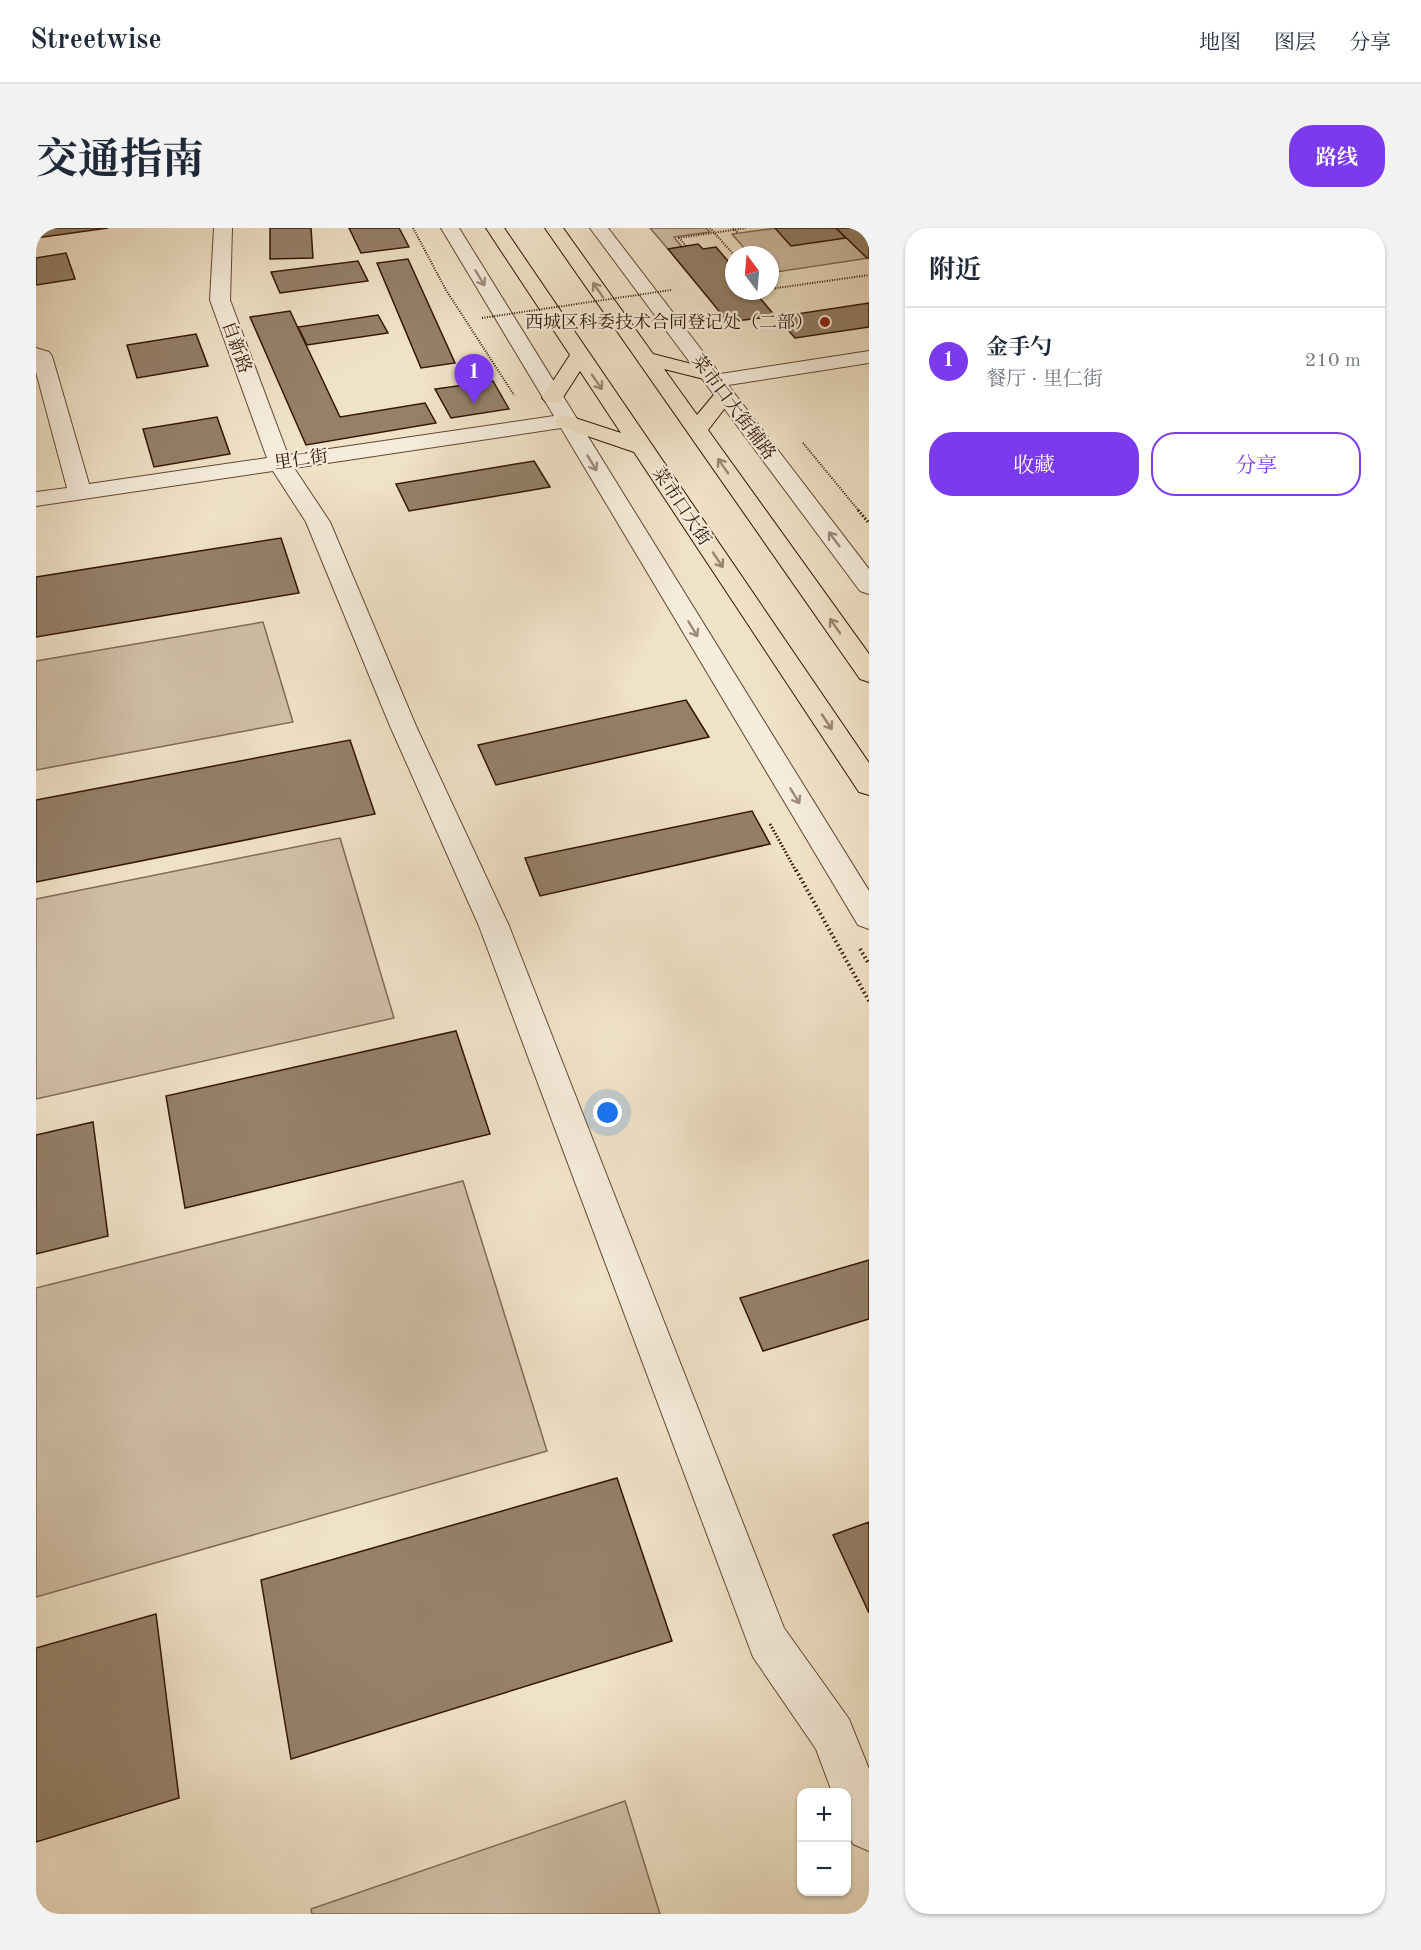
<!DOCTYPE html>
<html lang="zh">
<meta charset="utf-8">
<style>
:root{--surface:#fff;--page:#f2f2f3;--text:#1f2937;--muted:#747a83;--line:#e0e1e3;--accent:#7c3aed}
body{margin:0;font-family:"Old Standard TT","Noto Serif SC",serif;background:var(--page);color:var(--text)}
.controls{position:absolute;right:18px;bottom:18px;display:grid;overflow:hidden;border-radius:12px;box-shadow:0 2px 4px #0004}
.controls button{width:54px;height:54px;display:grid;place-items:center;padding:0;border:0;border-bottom:2px solid var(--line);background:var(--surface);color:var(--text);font:30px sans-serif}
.compass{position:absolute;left:689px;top:18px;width:54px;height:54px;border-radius:50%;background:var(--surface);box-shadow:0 2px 4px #0004;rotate:344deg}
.you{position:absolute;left:572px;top:885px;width:21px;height:21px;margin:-15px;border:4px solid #fff;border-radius:50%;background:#1a73e8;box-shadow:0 0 0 9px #1a73e833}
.badge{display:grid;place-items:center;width:39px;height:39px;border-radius:50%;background:var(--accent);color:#fff;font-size:20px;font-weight:700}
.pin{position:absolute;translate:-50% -50px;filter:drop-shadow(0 2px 3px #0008)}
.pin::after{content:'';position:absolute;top:32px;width:21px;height:18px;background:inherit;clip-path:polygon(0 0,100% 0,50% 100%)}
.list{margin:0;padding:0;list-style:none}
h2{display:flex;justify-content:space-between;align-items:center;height:78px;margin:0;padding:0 24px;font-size:26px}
h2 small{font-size:20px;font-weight:400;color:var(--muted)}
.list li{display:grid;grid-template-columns:39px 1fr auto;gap:18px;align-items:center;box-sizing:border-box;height:108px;padding:0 24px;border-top:2px solid var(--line)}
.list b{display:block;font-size:22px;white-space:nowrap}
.list p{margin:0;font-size:20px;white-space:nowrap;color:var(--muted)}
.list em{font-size:20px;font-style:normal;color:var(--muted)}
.actions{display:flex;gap:12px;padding:18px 24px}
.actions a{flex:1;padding:14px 0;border:2px solid var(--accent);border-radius:24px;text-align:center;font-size:21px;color:var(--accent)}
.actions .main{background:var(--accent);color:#fff}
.map{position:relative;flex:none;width:833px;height:1686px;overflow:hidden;border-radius:24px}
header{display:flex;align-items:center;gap:36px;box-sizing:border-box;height:84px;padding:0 30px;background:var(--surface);border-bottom:2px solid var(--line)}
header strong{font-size:28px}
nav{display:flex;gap:33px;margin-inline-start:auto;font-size:21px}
.intro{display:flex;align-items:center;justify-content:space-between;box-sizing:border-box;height:144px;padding:0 36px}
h1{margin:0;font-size:42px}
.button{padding:15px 27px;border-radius:24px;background:var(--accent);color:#fff;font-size:21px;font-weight:700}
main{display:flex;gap:36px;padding:0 36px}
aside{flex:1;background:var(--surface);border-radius:24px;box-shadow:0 2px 4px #0004}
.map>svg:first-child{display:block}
.green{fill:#d0bfa6;stroke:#816a54;stroke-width:1.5}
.building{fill:#958069;stroke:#321503;stroke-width:1.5}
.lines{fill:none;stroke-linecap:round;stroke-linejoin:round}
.minor-casing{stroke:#624834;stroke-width:2}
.major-casing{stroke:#321503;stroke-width:2}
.path-far2{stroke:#321503;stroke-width:2;stroke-dasharray:1 1.5;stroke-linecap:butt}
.path-far1{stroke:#321503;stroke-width:3;stroke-dasharray:1.5 2;stroke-linecap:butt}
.path{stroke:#321503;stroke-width:4;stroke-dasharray:1.5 3;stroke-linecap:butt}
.minor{fill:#f5ecdb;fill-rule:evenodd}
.major{fill:#f0e2c7;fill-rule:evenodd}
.path-bridge{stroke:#321503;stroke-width:2;stroke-dasharray:1 1.5;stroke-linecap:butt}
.oneway{stroke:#9d8b7a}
.oneway2{stroke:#9a866f}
.poi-dot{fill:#8f2418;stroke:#f5ecdb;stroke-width:2}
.labels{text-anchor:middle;stroke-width:4.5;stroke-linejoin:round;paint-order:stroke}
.far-poi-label{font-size:18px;fill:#321503;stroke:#f5ecdb;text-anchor:end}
.far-street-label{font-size:18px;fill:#321503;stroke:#f5ecdb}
</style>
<header>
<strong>Streetwise</strong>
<nav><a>地图</a><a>图层</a><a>分享</a></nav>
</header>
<div class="intro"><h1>交通指南</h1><a class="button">路线</a></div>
<main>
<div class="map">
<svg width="833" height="1686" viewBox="0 0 833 1686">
<rect width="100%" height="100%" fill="#f0e2c7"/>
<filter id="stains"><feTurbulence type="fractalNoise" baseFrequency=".00333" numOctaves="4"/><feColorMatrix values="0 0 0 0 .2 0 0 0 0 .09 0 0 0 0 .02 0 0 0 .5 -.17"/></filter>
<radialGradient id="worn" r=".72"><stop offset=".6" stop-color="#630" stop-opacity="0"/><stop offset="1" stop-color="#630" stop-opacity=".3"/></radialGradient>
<g class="green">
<path d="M614 0H670L674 4 638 9 646 19 632 21Z"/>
<path d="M741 0H833V30L734 45V27H714L696 6Z"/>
<path d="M227 394 257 494 0 542V433Z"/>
<path d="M304 610 358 790 0 871V671Z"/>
<path d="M427 953 511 1223 0 1369V1060Z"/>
<path d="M589 1573 624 1686H276L275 1681Z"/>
</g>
<g class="building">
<path d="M0 0H72L0 10Z"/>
<path d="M234 0H275L277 30 234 31Z"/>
<path d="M313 0H363L373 19 325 25Z"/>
<path d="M739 0H800L810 10 755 18Z"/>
<path d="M800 0H833V30H831Z"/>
<path d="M662 16 667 21 680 19 698 40V63H718L739 88 692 94 632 21Z"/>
<path d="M30 25 39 51 0 57V30Z"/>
<path d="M372 31 419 135 385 140 341 35Z"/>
<path d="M322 33 332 53 244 65 235 44Z"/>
<path d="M833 75V99L759 110 741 89Z"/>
<path d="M254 83 304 189 389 175 400 195 270 217 214 89Z"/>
<path d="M342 87 352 105 271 117 262 99Z"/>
<path d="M160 106 172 138 101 150 91 117Z"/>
<path d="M457 153 473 181 415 190 399 161Z"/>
<path d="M181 189 194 226 118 239 107 201Z"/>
<path d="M498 233 514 259 373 283 360 256Z"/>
<path d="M245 310 263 365 0 409V349Z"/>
<path d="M650 472 673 509 460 557 442 517Z"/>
<path d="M314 512 339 586 0 654V572Z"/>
<path d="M716 583 734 616 504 668 489 630Z"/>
<path d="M420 803 454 906 149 980 130 868Z"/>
<path d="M57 894 72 1008 0 1026V907Z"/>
<path d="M833 1032V1091L727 1123 704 1070Z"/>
<path d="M581 1250 636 1413 255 1531 225 1352Z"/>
<path d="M833 1294V1385L797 1307Z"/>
<path d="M120 1386 143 1570 0 1614V1420Z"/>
</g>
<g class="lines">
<defs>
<g id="minor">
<path d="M178 0H196L194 72 252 227 518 188 405 0H423L833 663V701L822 697 525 200 258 240 294 294 380 498 473 698 748 1400 813 1491 833 1541V1623L817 1616 810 1602V1564H796L780 1521 717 1429 443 698 354 498 270 294 237 243 0 278V264L31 260 0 144V120L13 124 16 128 53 256 231 230 174 72Z"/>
<path d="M554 0H572L684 146 833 123V135L692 157 833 341V366L824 363Z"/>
</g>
<g id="major">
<path d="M450 0H468L833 535V567L823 564 598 224 522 198 519 193 522 188 530 187 585 205 544 143 524 174H510L506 170 534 127Z"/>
<path d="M509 0H527L617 126 679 142 682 146 679 150 672 152 628 141 661 187 681 163H695L699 167 672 202 833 426V454L824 451Z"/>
</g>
</defs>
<use href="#minor" class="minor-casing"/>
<use href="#major" class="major-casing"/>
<g class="path-far2">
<path d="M377 0 410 62 478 167"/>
<path d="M674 0 698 27"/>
<path d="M650 18 643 10 710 0"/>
<path d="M734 61 833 47"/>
<path d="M767 215 823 283"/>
</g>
<g class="path-far1">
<path d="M822 282 833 295"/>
<path d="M734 596 760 643"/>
</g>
<g class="path">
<path d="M760 642 833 773"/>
<path d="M824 721 833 736"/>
</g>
<use href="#minor" class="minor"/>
<use href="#major" class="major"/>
<g class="path-bridge">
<path d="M697 0 702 5"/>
<path d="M446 90 635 62"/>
</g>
</g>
<defs><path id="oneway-shaft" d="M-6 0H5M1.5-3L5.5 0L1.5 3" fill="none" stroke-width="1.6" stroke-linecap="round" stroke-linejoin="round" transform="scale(1.5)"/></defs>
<g class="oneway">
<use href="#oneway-shaft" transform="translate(444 50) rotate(59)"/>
<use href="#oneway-shaft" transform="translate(556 235) rotate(59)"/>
<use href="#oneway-shaft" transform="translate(798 311) rotate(-127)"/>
<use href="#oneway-shaft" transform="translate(657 401) rotate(59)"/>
<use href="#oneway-shaft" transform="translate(759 568) rotate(59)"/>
</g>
<g class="oneway2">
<use href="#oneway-shaft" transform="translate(562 62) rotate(-125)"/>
<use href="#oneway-shaft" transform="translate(561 154) rotate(55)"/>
<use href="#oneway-shaft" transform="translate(687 238) rotate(-125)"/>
<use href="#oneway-shaft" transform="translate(682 332) rotate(56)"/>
<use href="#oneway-shaft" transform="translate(799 398) rotate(-125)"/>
<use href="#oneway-shaft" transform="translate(791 494) rotate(56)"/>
</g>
<circle class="poi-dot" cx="789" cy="94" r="6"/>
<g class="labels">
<g class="far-poi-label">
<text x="777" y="100">西城区科委技术合同登记处（二部）</text>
</g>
<g class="far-street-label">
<text transform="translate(201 119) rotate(70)" y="6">自新路</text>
<text transform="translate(698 179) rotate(53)" y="6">菜市口大街辅路</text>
<text transform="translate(265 231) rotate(-8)" y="6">里仁街</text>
<text transform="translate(646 278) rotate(56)" y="6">菜市口大街</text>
</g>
</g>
<rect width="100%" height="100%" filter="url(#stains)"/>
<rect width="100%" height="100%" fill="url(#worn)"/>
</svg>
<div class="controls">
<button>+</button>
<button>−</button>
</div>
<svg class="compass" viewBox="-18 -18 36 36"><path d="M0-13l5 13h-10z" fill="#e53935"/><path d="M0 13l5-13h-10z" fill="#747a83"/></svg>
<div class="you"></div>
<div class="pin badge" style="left:438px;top:176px">1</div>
</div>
<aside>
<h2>附近<small></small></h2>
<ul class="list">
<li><span class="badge">1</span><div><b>金手勺</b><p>餐厅 · 里仁街</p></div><em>210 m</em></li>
</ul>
<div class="actions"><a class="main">收藏</a><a>分享</a></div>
</aside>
</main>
